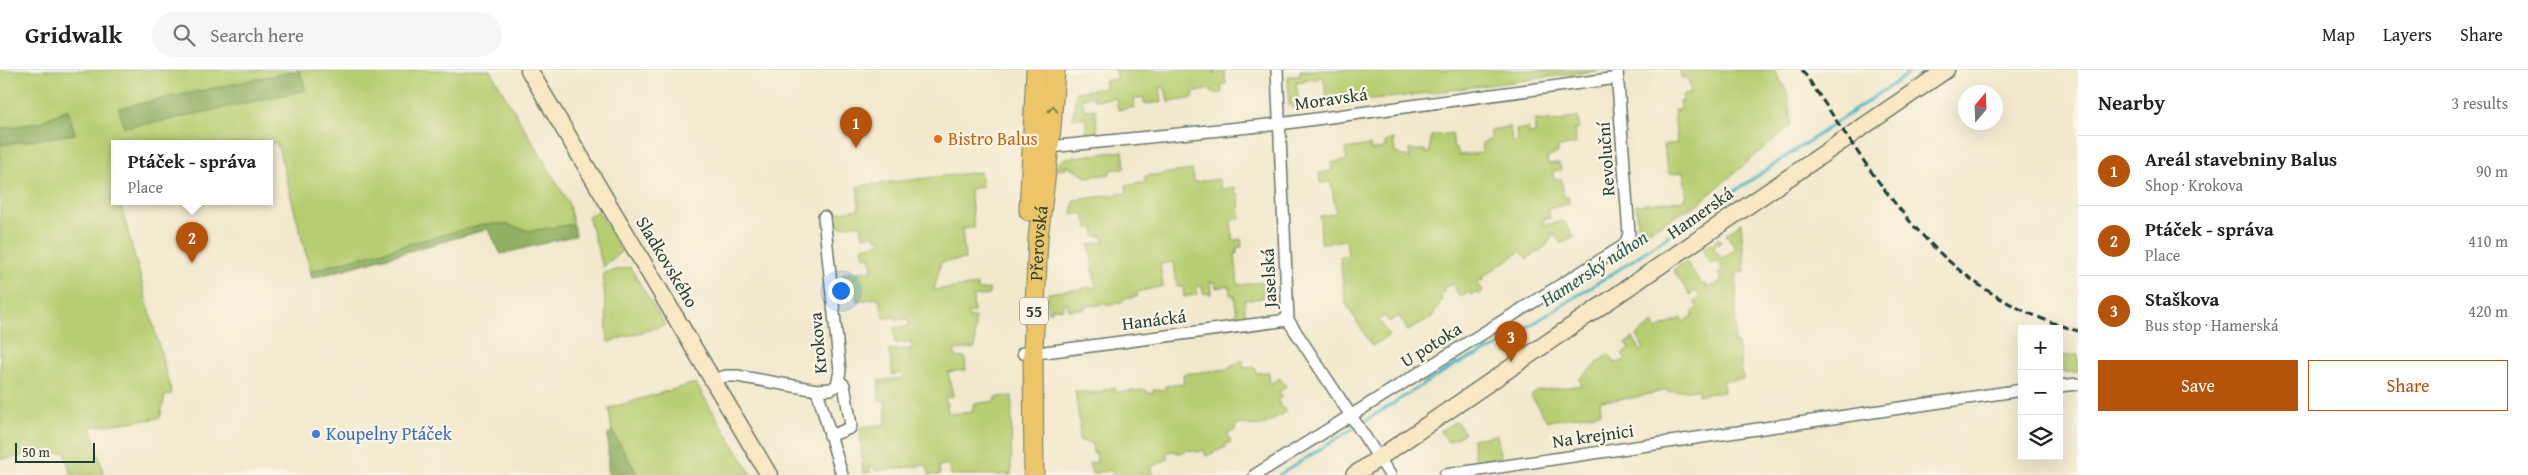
<!DOCTYPE html>
<meta charset="utf-8">
<style>
:root{--surface:#fff;--page:#f6f6f6;--text:#202124;--muted:#757577;--line:#e0e0e0;--accent:#b45309}
body{margin:0;font-family:"Gentium Book Plus",serif;background:var(--page);color:var(--text)}
.controls{position:absolute;right:15px;bottom:15px;display:grid;overflow:hidden;border-radius:0px;box-shadow:0 5px 20px #0002}
.controls button{width:45px;height:45px;display:grid;place-items:center;padding:0;border:0;border-bottom:1px solid var(--line);background:var(--surface);color:var(--text);font:25px sans-serif}
.compass{position:absolute;left:1958px;top:15px;width:45px;height:45px;border-radius:50%;background:var(--surface);box-shadow:0 5px 20px #0002;rotate:19deg}
.scale{position:absolute;left:15px;bottom:12px;width:80px;box-sizing:border-box;padding-left:5px;border:2px solid #1f3d34;border-top:0;font-size:14px;line-height:18px;white-space:nowrap;color:#1f3d34;-webkit-text-stroke:4px #fcf5e5;paint-order:stroke}
.you{position:absolute;left:840px;top:220px;width:18px;height:18px;margin:-12px;border:4px solid #fff;border-radius:50%;background:#1a73e8;box-shadow:0 0 0 8px #1a73e833}
.badge{display:grid;place-items:center;width:32px;height:32px;border-radius:50%;background:var(--accent);color:#fff;font-size:16px;font-weight:700}
.pin{position:absolute;translate:-50% -41px;filter:drop-shadow(0 1px 2px #0008)}
.pin::after{content:'';position:absolute;top:26px;width:18px;height:15px;background:inherit;clip-path:polygon(0 0,100% 0,50% 100%)}
.popup{position:absolute;left:111px;top:70px;width:162px;height:65px;box-sizing:border-box;display:grid;place-content:center;border-radius:0px;background:var(--surface);filter:drop-shadow(0 1px 4px #0005);font-size:16px;white-space:nowrap;color:var(--muted)}
.popup b{font-size:19px;color:var(--text)}
.popup::after{content:'';position:absolute;left:50%;top:100%;margin-left:-10px;border:10px solid transparent;border-top-color:var(--surface)}
.list{margin:0;padding:0;list-style:none}
h2{display:flex;justify-content:space-between;align-items:center;height:65px;margin:0;padding:0 20px;font-size:21px}
h2 small{font-size:16px;font-weight:400;color:var(--muted)}
.list li{display:grid;grid-template-columns:32px 1fr auto;gap:15px;align-items:center;box-sizing:border-box;height:70px;padding:0 20px;border-top:1px solid var(--line)}
.list b{display:block;font-size:19px;white-space:nowrap}
.list p{margin:0;font-size:16px;white-space:nowrap;color:var(--muted)}
.list em{font-size:16px;font-style:normal;color:var(--muted)}
.actions{display:flex;gap:10px;padding:15px 20px}
.actions a{flex:1;padding:11px 0;border:1px solid var(--accent);border-radius:0px;text-align:center;font-size:18px;color:var(--accent)}
.actions .main{background:var(--accent);color:#fff}
.icon{flex:none;width:28px;height:28px;fill:none;stroke:currentColor;stroke-width:2;stroke-linecap:round;stroke-linejoin:round}
.map{position:relative;flex:none;width:2078px;height:405px;overflow:hidden}
header{display:flex;align-items:center;gap:30px;box-sizing:border-box;height:70px;padding:0 25px;background:var(--surface);border-bottom:1px solid var(--line)}
header strong{font-size:24px}
nav{display:flex;gap:28px;margin-inline-start:auto;font-size:18px}
.search{width:350px;height:45px;background:var(--page);display:flex;align-items:center;gap:12px;box-sizing:border-box;padding:0 18px;border-radius:28px;color:var(--muted);font-size:19px}
main{display:flex}
aside{flex:1;background:var(--surface)}
.map>svg:first-child{display:block}
.green{fill:#b7cd71;stroke:#6b8552}
.forest{fill:#91b063;stroke:#58764c}
.lines{fill:none;stroke-linecap:round;stroke-linejoin:round}
.stream{stroke:#48b4c5;stroke-width:3}
.street-casing{stroke:#697969;stroke-width:14}
.secondary-casing{stroke:#697969;stroke-width:19}
.primary-casing{stroke:#697969;stroke-width:21}
.street{stroke:#fff;stroke-width:11}
.secondary{stroke:#f8e8c3;stroke-width:16}
.primary{stroke:#edc569;stroke-width:19}
.rail{stroke:#1f3d34;stroke-width:3;stroke-dasharray:8 4;stroke-linecap:butt}
.oneway{stroke:#7c7a4c}
.food-dot{fill:#e8710a;stroke:#fcf5e5;stroke-width:2}
.shop-dot{fill:#3f7fe0;stroke:#fcf5e5;stroke-width:2}
.labels{text-anchor:middle;stroke-width:4.5;stroke-linejoin:round;paint-order:stroke}
.shield{fill:#fcf5e5;stroke:#617469;stroke-width:1}
.shield-label{font-size:16px;font-weight:bold;fill:#1f3d34}
.street-label{font-size:18px;fill:#1f3d34;stroke:#fcf5e5}
.food-label{font-size:18px;fill:#c56008;stroke:#fcf5e5;text-anchor:start}
.shop-label{font-size:18px;fill:#366cbe;stroke:#fcf5e5;text-anchor:start}
.water-label{font-size:19px;font-style:italic;fill:#295b58;stroke:#fcf5e5}
</style>
<header>
<strong>Gridwalk</strong>
<div class="search"><svg class="icon" aria-label="search" viewBox="0 0 24 24"><circle cx="10" cy="10" r="6"/><path d="M15 15l6 6"/></svg>Search here</div>
<nav><a>Map</a><a>Layers</a><a>Share</a></nav>
</header>
<main>
<div class="map">
<svg width="2078" height="405" viewBox="0 0 2078 405">
<rect width="100%" height="100%" fill="#fcf5e5"/>
<filter id="ink" filterUnits="userSpaceOnUse"><feTurbulence type="fractalNoise" baseFrequency=".02" numOctaves="2"/><feDisplacementMap in="SourceGraphic" scale="10" xChannelSelector="R" yChannelSelector="G"/><feConvolveMatrix kernelMatrix="1 2 1 2 8 2 1 2 1" color-interpolation-filters="sRGB"/></filter>
<filter id="wash" filterUnits="userSpaceOnUse"><feTurbulence type="fractalNoise" baseFrequency=".0096" numOctaves="4" result="noise"/><feDisplacementMap in="SourceGraphic" scale="20" xChannelSelector="R" yChannelSelector="G"/><feGaussianBlur stdDeviation="1.12" result="paint"/><feColorMatrix in="noise" values="0 0 0 0 0 0 0 0 0 0 0 0 0 0 0 0 0 1.4 0 .05"/><feComposite in="paint" operator="in"/></filter>
<g filter="url(#wash)">
<rect width="100%" height="100%" fill="#f2e8cc"/>
<g class="green">
<path d="M0 0H490L568 132 576 165 501 184 488 159 312 208 277 73 114 74V132H120L172 324 165 326 160 348 91 357 104 405H71L65 382 0 389Z"/>
<path d="M1115 0H1222L1214 1V4L1225 2 1226 14 1221 15 1222 23H1212L1211 19 1193 23V28L1171 32H1168L1165 18 1160 17 1162 32 1144 34 1143 27 1134 29 1135 37 1118 40 1116 28 1094 30 1093 26 1082 28 1084 40 1095 39 1098 65 1086 66V48H1073L1076 22 1105 18 1104 11 1117 9Z"/>
<path d="M1300 0H1602L1328 36 1323 6 1318 7V10L1304 9V12L1296 13 1299 33 1313 32V38L1295 40 1289 35 1288 6H1300Z"/>
<path d="M1680 0H1774L1787 21 1791 55 1698 134 1639 166 1636 135 1680 131 1687 127 1683 102 1669 104 1663 75 1677 73 1674 40H1681L1679 32 1683 31 1682 25 1691 23 1688 7 1681 8Z"/>
<path d="M1578 46 1579 58 1574 59 1576 74 1558 77V83L1547 88 1548 94 1559 93 1561 100 1553 101 1554 109 1561 108 1564 127H1568L1569 134 1548 138 1550 148 1543 149 1544 155 1564 151 1574 167 1561 174 1554 164 1546 176 1527 189 1521 181 1482 207 1484 210 1477 211 1483 221 1478 225 1476 222 1471 225 1469 222 1463 226 1458 225 1454 214 1443 217 1445 221 1440 225 1442 231 1438 233 1440 236 1435 240 1433 246 1408 261 1399 246 1389 252 1385 246 1379 250 1389 266 1372 276 1345 232 1340 187 1348 185 1346 170 1321 173 1320 146 1336 143 1331 112 1320 113 1319 103 1332 101 1331 93 1347 90 1345 79 1370 75 1371 80 1385 78V72L1393 69 1395 83 1410 88 1409 80H1425V83H1429L1431 66 1452 63 1454 78H1457L1459 85 1483 83 1482 73 1491 69 1490 60 1510 57 1512 72 1518 71 1516 60 1528 58 1529 64 1535 63V50L1560 51Z"/>
<path d="M1123 81 1125 98 1110 100V104L1086 107 1074 99H1070L1069 96H1065L1066 99 1058 100 1059 93 1065 88Z"/>
<path d="M1192 100 1194 112 1219 109 1221 119 1235 117 1236 124H1239L1240 149 1231 150 1233 170 1241 169 1242 177H1237V184H1235L1238 215 1262 212 1263 228 1244 230 1246 248 1219 251V248L1237 245 1234 225H1230L1229 216 1216 218 1215 212H1210L1211 224 1203 223 1202 216H1197V224L1184 227 1183 217H1177L1174 192 1160 194 1163 216 1137 222V227L1123 229 1122 233 1085 236V239L1069 240 1067 233 1063 234V239L1052 238V242H1047L1048 223 1096 217 1089 174 1104 172 1103 166H1095L1094 158H1088L1083 143 1072 145 1074 130 1127 123 1126 115 1145 113V106Z"/>
<path d="M980 102 982 117 970 119 974 158 962 159 965 189 941 192 934 220 977 215V220L989 219V225L973 227 974 242 968 243 969 248 975 247V278L954 280 956 288 965 287 966 300 948 302 953 326 945 328 949 344 973 342V334L996 331V327L1012 326 1011 405H951L948 394 939 396 940 405H929L927 395 875 401 874 396 870 397 871 402 863 403 860 357 886 354 885 330H879V311L902 308 901 303 893 305 889 280 912 279 911 272 895 273 894 258 909 256 908 249 897 250 896 247 884 248 879 228 857 231 856 217 844 218 843 204 872 200 870 186 864 187 862 177 881 173V169H876V165L863 166 861 154 837 157 836 143 859 139 857 116Z"/>
<path d="M598 141 622 181 603 197 588 146Z"/>
<path d="M1741 153 1745 201 1737 203 1735 273H1738L1743 309 1723 311 1724 322 1698 325V319L1668 322 1667 320 1632 328 1600 331 1601 343 1547 351 1531 326 1537 321 1582 315 1579 309 1608 284 1616 293 1626 290 1622 284 1630 279 1626 273 1633 268 1641 281 1644 279 1636 265 1653 253 1657 259 1681 248 1684 252 1694 245 1692 243 1698 237 1694 232 1700 226 1695 221 1690 225 1673 200 1686 191 1702 215 1705 213 1708 218 1722 210 1718 204 1723 200 1717 191 1711 194 1702 180 1719 168 1721 172 1713 177 1721 189 1736 179 1726 164Z"/>
<path d="M630 197 665 255 608 272 603 203Z"/>
<path d="M2078 285V302L2063 303 2061 286Z"/>
<path d="M1243 290 1244 298 1255 297 1256 303 1269 302 1270 314 1280 308 1286 317 1279 322 1282 326 1277 330 1286 342 1262 356 1239 354 1235 356 1236 360 1227 364 1231 372 1225 374 1226 377 1206 386 1204 380 1199 382 1188 380 1179 383 1172 381 1166 383 1168 389 1151 397 1153 404 1149 405H1113L1111 400 1092 404 1089 393 1097 392 1096 383H1093L1092 373 1079 371 1080 355 1075 321 1095 323 1114 317 1115 322 1146 320 1147 323H1153V320H1165V316L1184 314 1183 304 1227 299Z"/>
<path d="M692 314H696L752 405H637L612 362 609 338Z"/>
<path d="M1456 351 1465 363 1448 372 1440 361Z"/>
<path d="M1497 365 1501 387 1475 391 1472 369Z"/>
</g>
<g class="forest">
<path d="M299 0 306 20 159 52 124 57 119 38Z"/>
<path d="M68 39 75 64 0 75V59L40 52Z"/>
<path d="M483 154H505L530 161 573 154 576 165 501 184 488 159 312 208 310 201Z"/>
<path d="M612 361 638 405H608V364Z"/>
</g>
<g class="lines">
<path class="stream" d="M1279 405 1456 294 1496 277 1618 200 1914 0"/>
</g>
</g>
<g filter="url(#ink)">
<g class="lines">
<defs>
<g id="street">
<path d="M1277 0 1288 250 1390 405"/>
<path d="M1049 77 1279 54 1617 8"/>
<path d="M1023 283 1045 282 1288 250"/>
<path d="M713 310 726 306H737L817 320 831 319 837 315 840 301 824 147"/>
<path d="M2059 316 2078 314"/>
<path d="M817 320 842 405"/>
<path d="M830 366 850 358 851 355 844 315 839 311"/>
<path d="M1255 405 1625 175 1629 164 1617 0"/>
<path d="M1445 405 2022 320"/>
</g>
<g id="secondary">
<path d="M529 0 769 405"/>
<path d="M1354 405 1946 0"/>
</g>
<g id="primary">
<path d="M1029 141 1036 0"/>
<path id="s1" d="M1034 405 1033 282 1038 168 1051 60 1055 0"/>
</g>
</defs>
<use href="#street" class="street-casing"/>
<use href="#secondary" class="secondary-casing"/>
<use href="#primary" class="primary-casing"/>
<use href="#street" class="street"/>
<use href="#secondary" class="secondary"/>
<use href="#primary" class="primary"/>
<path class="rail" d="M1802 0C1882 115 1934 220 2078 261"/>
</g>
<defs><path id="oneway-chevron" d="M-2-3.5L2.5 0L-2 3.5" fill="none" stroke-width="1.6" stroke-linecap="round" stroke-linejoin="round" transform="scale(1.25)"/></defs>
<use class="oneway" href="#oneway-chevron" transform="translate(1053 39) rotate(-87)"/>
</g>
<circle class="food-dot" cx="938" cy="69" r="5"/>
<circle class="shop-dot" cx="316" cy="364" r="5"/>
<g class="labels">
<rect class="shield" x="1020" y="227.5" width="28" height="27" rx="4"/>
<g class="shield-label">
<text x="1034" y="247">55</text>
</g>
<g class="street-label">
<text transform="translate(1331 29) rotate(-8)" y="6">Moravská</text>
<text transform="translate(1606 89) rotate(-94)" y="6">Revoluční</text>
<text transform="translate(1700 143) rotate(-35)" y="6">Hamerská</text>
<text dy="6" stroke="none"><textPath href="#s1" startOffset="232">Přerovská</textPath></text>
<text transform="translate(667 192) rotate(59)" y="6">Sladkovského</text>
<text transform="translate(1269 208) rotate(-93)" y="6">Jaselská</text>
<text transform="translate(1154 250) rotate(-7)" y="6">Hanácká</text>
<text transform="translate(818 273) rotate(-95)" y="6">Krokova</text>
<text transform="translate(1431 275) rotate(-32)" y="6">U potoka</text>
<text transform="translate(1593 366) rotate(-8)" y="6">Na krejnici</text>
</g>
<g class="food-label">
<text x="948" y="75">Bistro Balus</text>
</g>
<g class="shop-label">
<text x="326" y="370">Koupelny Ptáček</text>
</g>
<g class="water-label">
<text transform="translate(1594 198) rotate(-33)" y="7">Hamerský náhon</text>
</g>
</g>
</svg>
<div class="controls">
<button>+</button>
<button>−</button>
<button><svg class="icon" aria-label="layers" viewBox="0 0 24 24"><path d="M12 4l9 5-9 5-9-5zM3 14l9 5 9-5"/></svg></button>
</div>
<svg class="compass" viewBox="-18 -18 36 36"><path d="M0-13l5 13h-10z" fill="#e53935"/><path d="M0 13l5-13h-10z" fill="#757577"/></svg>
<div class="scale">50 m</div>
<div class="you"></div>
<div class="pin badge" style="left:856px;top:78px">1</div>
<div class="pin badge" style="left:192px;top:193px">2</div>
<div class="popup"><b>Ptáček - správa</b>Place</div>
<div class="pin badge" style="left:1511px;top:292px">3</div>
</div>
<aside>
<h2>Nearby<small>3 results</small></h2>
<ul class="list">
<li><span class="badge">1</span><div><b>Areál stavebniny Balus</b><p>Shop · Krokova</p></div><em>90 m</em></li>
<li><span class="badge">2</span><div><b>Ptáček - správa</b><p>Place</p></div><em>410 m</em></li>
<li><span class="badge">3</span><div><b>Staškova</b><p>Bus stop · Hamerská</p></div><em>420 m</em></li>
</ul>
<div class="actions"><a class="main">Save</a><a>Share</a></div>
</aside>
</main>
